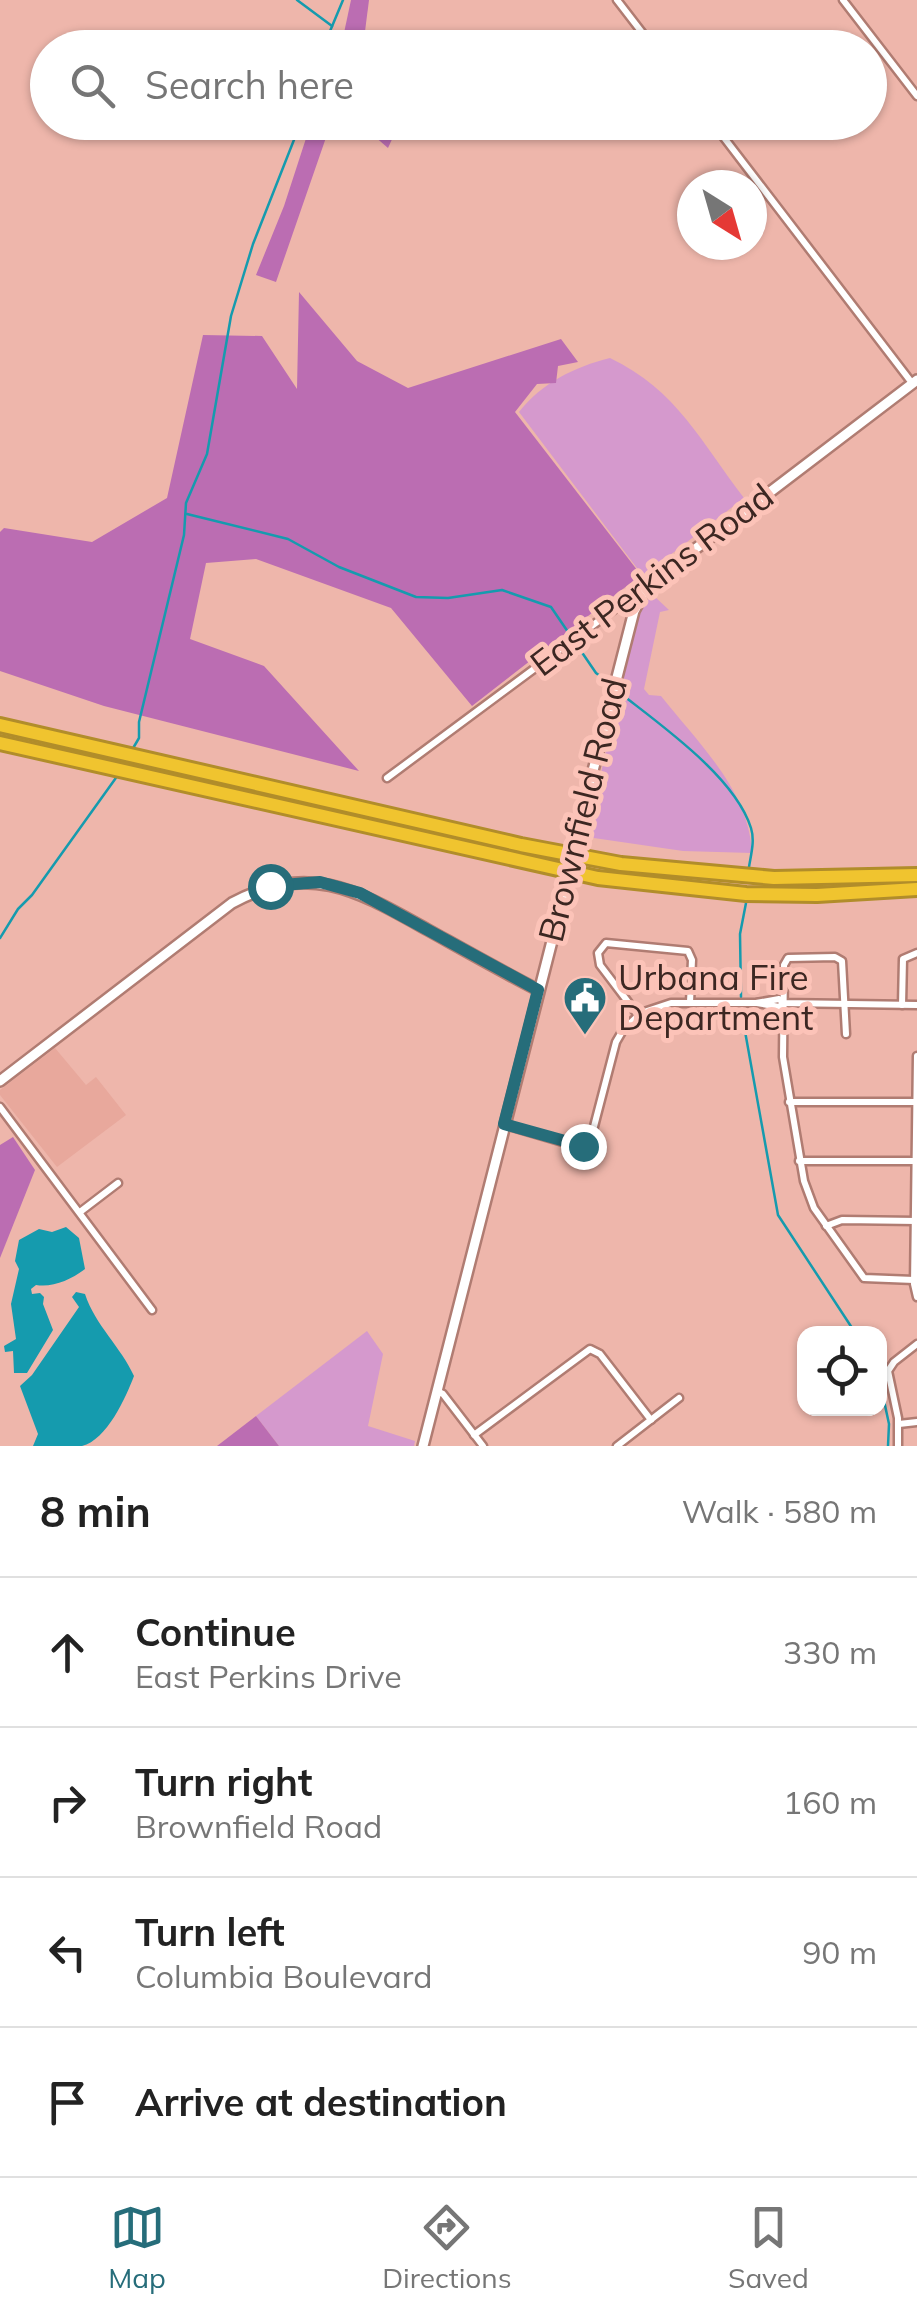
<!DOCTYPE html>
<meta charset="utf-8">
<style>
:root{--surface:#fff;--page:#f2f2f2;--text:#222;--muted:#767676;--line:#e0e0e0;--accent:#266d7a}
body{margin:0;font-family:Mulish,sans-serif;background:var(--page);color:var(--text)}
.controls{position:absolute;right:30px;bottom:30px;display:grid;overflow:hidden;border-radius:20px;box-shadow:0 2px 8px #0004}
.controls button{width:90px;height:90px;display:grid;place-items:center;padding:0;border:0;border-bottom:2px solid var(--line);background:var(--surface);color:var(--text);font:50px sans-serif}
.compass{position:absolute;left:677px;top:170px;width:90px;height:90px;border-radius:50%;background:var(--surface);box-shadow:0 2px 8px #0004;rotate:143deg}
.stop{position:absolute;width:30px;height:30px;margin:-22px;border:8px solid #266d7a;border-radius:50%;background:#fff}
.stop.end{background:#266d7a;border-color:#fff;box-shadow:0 2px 10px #0008}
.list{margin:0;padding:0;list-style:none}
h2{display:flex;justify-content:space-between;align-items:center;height:130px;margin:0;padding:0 40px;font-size:42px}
h2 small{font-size:32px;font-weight:400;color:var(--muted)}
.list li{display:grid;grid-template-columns:65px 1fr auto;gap:30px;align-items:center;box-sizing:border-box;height:150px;padding:0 40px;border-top:2px solid var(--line)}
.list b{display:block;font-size:38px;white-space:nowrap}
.list p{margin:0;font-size:32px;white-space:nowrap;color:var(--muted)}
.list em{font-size:32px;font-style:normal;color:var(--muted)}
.icon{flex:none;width:55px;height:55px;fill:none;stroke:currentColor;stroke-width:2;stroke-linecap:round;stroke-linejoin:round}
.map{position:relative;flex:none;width:917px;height:1446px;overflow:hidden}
.search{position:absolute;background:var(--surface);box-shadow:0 2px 8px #0004;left:30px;right:30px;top:30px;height:110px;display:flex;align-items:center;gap:25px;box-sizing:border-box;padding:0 35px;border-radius:55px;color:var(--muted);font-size:38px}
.sheet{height:730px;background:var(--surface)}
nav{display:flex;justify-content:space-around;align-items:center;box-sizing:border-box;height:140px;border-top:2px solid var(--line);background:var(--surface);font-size:28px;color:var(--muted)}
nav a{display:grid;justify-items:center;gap:5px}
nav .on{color:var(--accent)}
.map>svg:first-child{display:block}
.built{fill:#e8a89c}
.green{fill:#d599cd}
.forest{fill:#bb6db2}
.water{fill:#159bae}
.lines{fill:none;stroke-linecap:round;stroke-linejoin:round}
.stream{stroke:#159bae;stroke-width:2.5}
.minor-casing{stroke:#b07c72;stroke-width:11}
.tertiary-casing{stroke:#b07c72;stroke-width:14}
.motorway-casing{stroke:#b18d2a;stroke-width:18}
.minor{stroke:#fff;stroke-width:6}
.tertiary{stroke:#fff;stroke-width:9}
.motorway{stroke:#f0c42f;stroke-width:12}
.tertiary-bridge-casing{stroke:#b07c72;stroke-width:14;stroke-linecap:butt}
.tertiary-bridge{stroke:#fff;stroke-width:9}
.route{stroke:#266d7a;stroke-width:12}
.labels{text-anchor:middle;stroke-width:10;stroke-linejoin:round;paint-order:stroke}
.street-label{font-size:35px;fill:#3c2722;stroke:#fcc3b8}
.poi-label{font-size:35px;fill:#3c2722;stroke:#fcc3b8;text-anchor:start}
</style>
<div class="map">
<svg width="917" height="1446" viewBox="0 0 917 1446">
<rect width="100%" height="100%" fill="#eeb6ab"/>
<path class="built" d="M55 1048 86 1085 96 1077 126 1115 57 1167 0 1095V1090Z"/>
<g class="green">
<path d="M610 358C677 390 701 442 744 498L643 576 519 412C542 383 574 367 610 358Z"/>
<path d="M654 596 669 610 660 612 644 689 649 695 661 696C698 743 749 790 752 853L683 851 587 837 634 623 643 600Z"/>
<path d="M367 1331 383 1354 368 1426 415 1441 414 1446H279L256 1416Z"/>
</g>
<g class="forest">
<path d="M351 0H369L363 47H341Z"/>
<path d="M311 123H335L330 126 276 282 256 275 284 206Z"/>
<path d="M359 123H386L394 135 388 148Z"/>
<path d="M299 292 357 361 408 388 561 339 578 362 558 366 556 383 537 384 515 412 641 575 472 706 391 608 256 559 206 563 190 639 264 666 359 771 104 706 0 671V532L4 528 92 542 167 498 203 335 262 336 297 389Z"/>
<path d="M13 1137 35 1170 0 1258V1145Z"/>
<path d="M256 1416 279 1446H217Z"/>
</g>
<g class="water">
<path d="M66 1227 79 1238 85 1269C72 1279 53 1288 36 1285L31 1289 32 1294 40 1293 44 1297 43 1304 53 1330 27 1373H14L13 1351 5 1352 4 1346 16 1339 11 1304 19 1269 15 1261 19 1240 39 1229 52 1232Z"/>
<path d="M76 1292 85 1294C95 1325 121 1347 134 1376 126 1397 107 1440 82 1446 68 1446 48 1446 33 1446L38 1434 20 1386 32 1375 79 1307 72 1297Z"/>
</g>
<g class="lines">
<g class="stream">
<path d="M297 0 332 26"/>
<path d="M323 48 343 0"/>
<path d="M187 514 288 539 339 567 416 597 448 598 502 590 551 607 596 673 608 682"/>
<path d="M620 693C662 726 735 777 751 828 755 841 751 854 749 867"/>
<path d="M132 750 139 738V722L184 535 186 503 207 454 231 316 253 244 301 122"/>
<path d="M0 938 18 909 32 895 118 775"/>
<path d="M741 997 740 934 746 903"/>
<path d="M741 1009 778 1215 856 1334"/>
<path d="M880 1382 889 1424 888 1446"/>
</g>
<defs>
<g id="minor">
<path d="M617 0 654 48"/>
<path d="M843 0 917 96"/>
<path d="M712 122 912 383"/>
<path d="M387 778 647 585"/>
<path d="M757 1003 779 1007 783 1003"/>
<path d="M902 1005 903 959 917 953"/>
<path d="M638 1015 600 965 598 953 606 943 688 951 692 960 690 1002"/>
<path d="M846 1034 842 961 835 957 788 958 784 965 783 1057 804 1181 814 1208 864 1278 914 1280"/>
<path d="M917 1056 914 1284 917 1297"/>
<path d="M789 1102H916"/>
<path d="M0 1107 152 1310"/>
<path d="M505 1125 573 1145H586L591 1138 616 1042 623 1030 641 1013 671 1003H756L779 999 783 1003 917 1005"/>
<path d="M799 1161H917"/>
<path d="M80 1212 118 1183"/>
<path d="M826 1226 842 1220 917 1221"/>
<path d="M437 1391 443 1394 483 1446"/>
<path d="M899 1424 917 1422"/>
<path d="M474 1435 590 1349 600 1354 651 1420"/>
<path d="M617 1446 679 1398"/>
<path d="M898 1446V1418L888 1371 894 1362 917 1344"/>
</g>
<g id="tertiary">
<path d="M577 833 634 611 648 585 917 380"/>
<path d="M0 1081 232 903C310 861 358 891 428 930 464 950 501 971 538 990"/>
<path d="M423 1446 564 894"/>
</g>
<g id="motorway">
<path d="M0 725 521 845 621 864 774 878 917 875"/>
<path d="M0 743 598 878 746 894 817 895 917 889"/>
</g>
</defs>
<use href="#minor" class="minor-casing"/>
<use href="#tertiary" class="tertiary-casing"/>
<use href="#motorway" class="motorway-casing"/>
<use href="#minor" class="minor"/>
<use href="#tertiary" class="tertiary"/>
<use href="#motorway" class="motorway"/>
<defs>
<path id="tertiary-bridge" d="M564 894 577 833"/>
</defs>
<use href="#tertiary-bridge" class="tertiary-bridge-casing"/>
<use href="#tertiary-bridge" class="tertiary-bridge"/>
</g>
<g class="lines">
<path class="route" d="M270 886 320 882 360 893 538 990 504 1124 583 1146"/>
</g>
<defs>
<symbol id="civic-pin" viewBox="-11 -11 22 30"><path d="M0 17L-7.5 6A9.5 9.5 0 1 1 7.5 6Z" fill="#266d7a" stroke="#fcc3b8"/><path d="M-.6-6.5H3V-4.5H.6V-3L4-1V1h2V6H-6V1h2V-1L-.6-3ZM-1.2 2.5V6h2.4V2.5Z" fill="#fff"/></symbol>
</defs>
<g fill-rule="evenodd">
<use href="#civic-pin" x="560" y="973" width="50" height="68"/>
</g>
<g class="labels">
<g class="street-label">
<text transform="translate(652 580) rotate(-37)" y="12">East Perkins Road</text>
<text transform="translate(583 810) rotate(-76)" y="12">Brownfield Road</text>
</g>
<g class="poi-label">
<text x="618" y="990">Urbana Fire<tspan x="618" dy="40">Department</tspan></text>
</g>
</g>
</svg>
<div class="controls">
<button><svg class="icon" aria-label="locate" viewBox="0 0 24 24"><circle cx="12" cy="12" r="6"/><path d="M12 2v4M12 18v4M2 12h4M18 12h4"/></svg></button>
</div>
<svg class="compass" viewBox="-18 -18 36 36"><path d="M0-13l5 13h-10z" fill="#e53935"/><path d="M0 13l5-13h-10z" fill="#767676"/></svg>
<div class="stop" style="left:270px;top:886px"></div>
<div class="stop end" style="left:583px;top:1146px"></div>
<div class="search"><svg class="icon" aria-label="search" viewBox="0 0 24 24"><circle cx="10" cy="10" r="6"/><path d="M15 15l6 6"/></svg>Search here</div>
</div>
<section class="sheet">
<h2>8 min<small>Walk · 580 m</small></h2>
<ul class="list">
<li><svg class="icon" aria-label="ahead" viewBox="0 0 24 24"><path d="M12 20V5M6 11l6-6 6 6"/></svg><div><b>Continue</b><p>East Perkins Drive</p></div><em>330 m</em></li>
<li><svg class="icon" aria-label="right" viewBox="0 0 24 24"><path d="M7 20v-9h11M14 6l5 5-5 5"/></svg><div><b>Turn right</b><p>Brownfield Road</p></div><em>160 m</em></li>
<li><svg class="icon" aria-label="left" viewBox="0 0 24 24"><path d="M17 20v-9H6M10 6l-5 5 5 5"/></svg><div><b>Turn left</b><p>Columbia Boulevard</p></div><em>90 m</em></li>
<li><svg class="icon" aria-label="arrive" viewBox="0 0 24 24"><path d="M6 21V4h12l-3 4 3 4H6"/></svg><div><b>Arrive at destination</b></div></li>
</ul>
</section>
<nav>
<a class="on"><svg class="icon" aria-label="map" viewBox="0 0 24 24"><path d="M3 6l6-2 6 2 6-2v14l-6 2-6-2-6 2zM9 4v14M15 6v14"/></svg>Map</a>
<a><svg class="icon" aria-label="directions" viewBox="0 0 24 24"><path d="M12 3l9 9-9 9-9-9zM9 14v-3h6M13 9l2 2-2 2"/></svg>Directions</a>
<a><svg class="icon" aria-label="saved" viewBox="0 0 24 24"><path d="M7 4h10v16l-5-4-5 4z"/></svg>Saved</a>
</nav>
